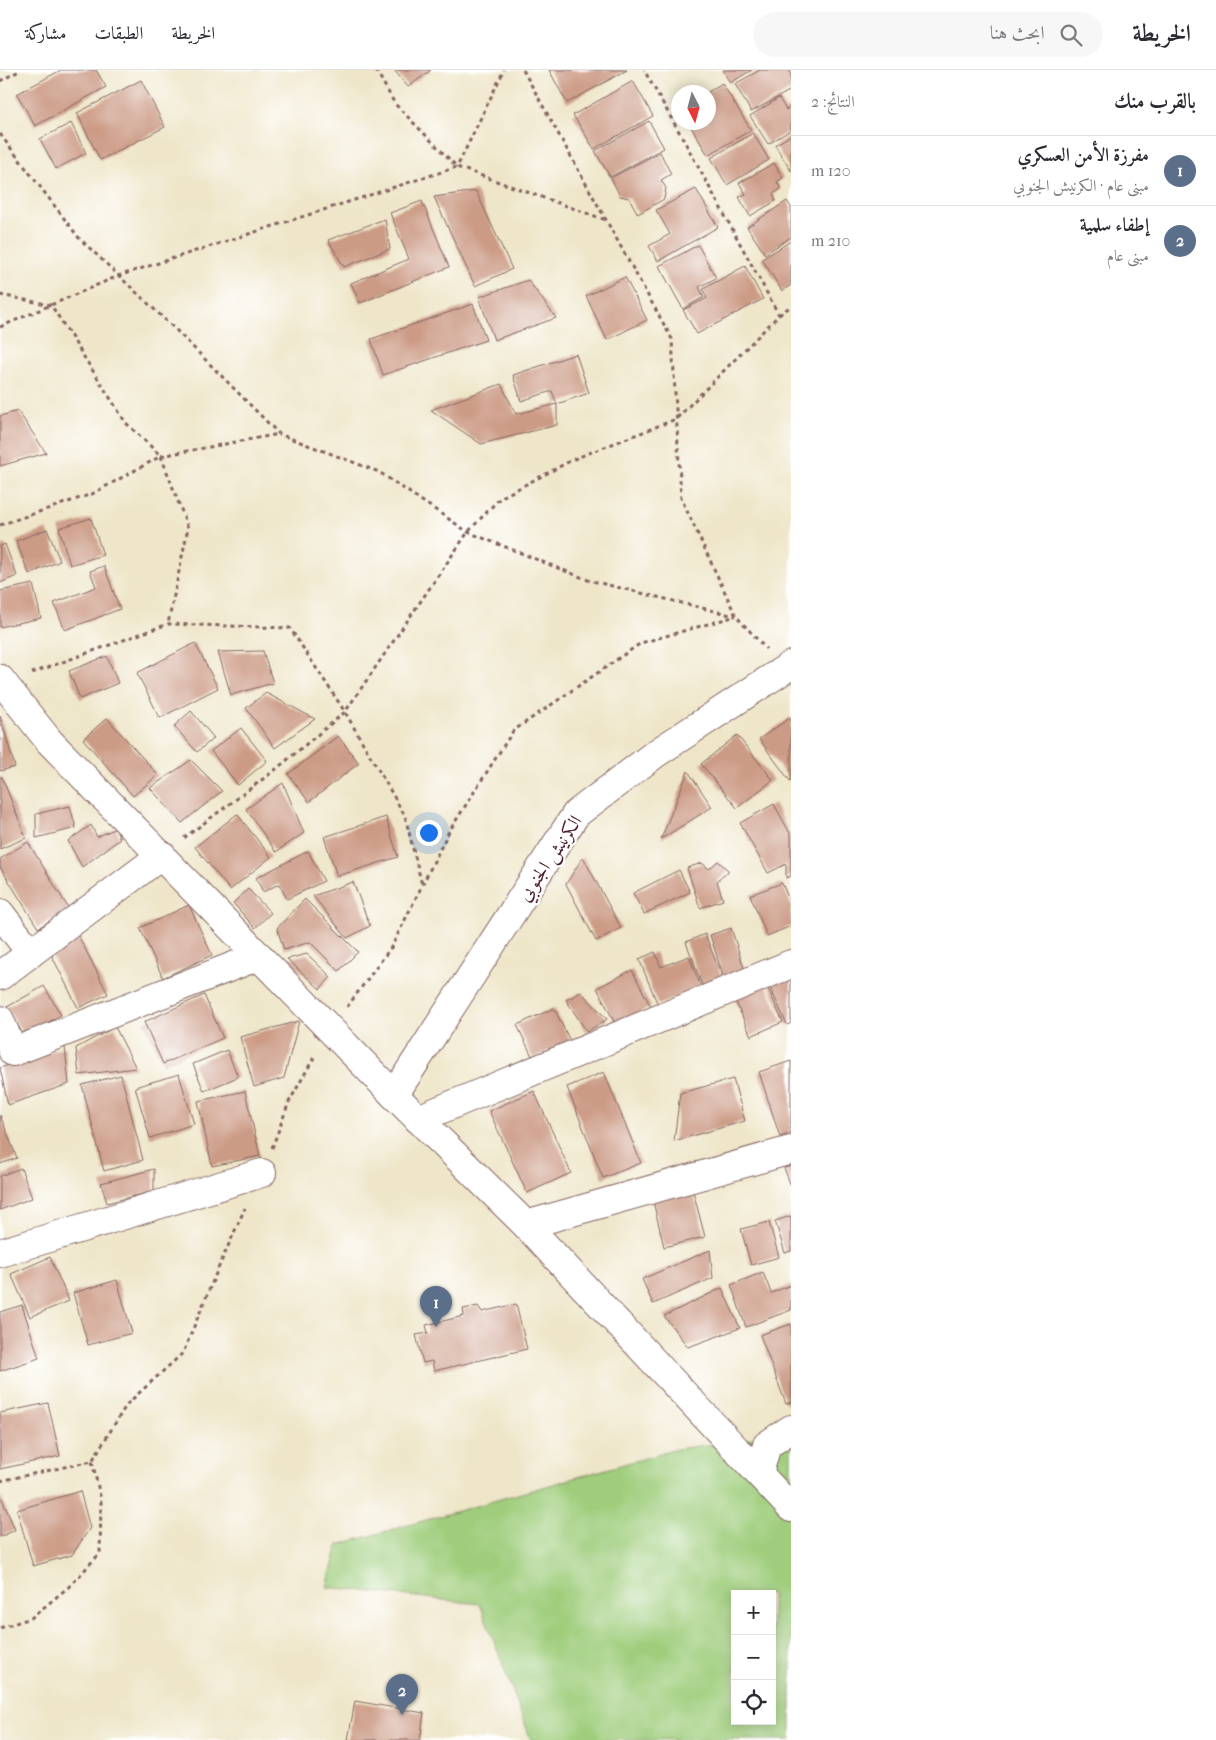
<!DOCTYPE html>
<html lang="ar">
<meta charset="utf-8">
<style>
:root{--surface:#fff;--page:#f7f7f7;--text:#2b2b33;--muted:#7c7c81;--line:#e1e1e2;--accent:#ea580c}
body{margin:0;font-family:"IM FELL French Canon",Amiri,serif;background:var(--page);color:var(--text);direction:rtl}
.controls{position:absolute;right:15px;bottom:15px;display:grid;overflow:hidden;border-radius:0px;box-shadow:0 2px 12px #0003}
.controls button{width:45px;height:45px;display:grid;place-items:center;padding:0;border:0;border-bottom:1px solid var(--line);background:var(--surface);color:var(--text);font:25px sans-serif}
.compass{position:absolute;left:671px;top:15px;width:45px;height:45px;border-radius:50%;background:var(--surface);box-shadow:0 2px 12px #0003;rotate:174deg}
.you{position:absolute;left:428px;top:762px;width:18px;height:18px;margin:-12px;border:4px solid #fff;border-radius:50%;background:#1a73e8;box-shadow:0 0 0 8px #1a73e833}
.badge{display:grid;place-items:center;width:32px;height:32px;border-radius:50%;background:var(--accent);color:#fff;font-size:16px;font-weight:700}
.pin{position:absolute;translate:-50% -41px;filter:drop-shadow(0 1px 2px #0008)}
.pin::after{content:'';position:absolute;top:26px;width:18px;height:15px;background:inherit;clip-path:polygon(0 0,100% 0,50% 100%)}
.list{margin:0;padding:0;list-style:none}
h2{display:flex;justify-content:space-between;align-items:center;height:65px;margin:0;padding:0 20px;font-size:21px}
h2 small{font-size:16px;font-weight:400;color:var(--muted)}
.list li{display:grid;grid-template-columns:32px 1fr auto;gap:15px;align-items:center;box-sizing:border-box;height:70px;padding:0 20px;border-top:1px solid var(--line)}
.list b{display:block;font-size:19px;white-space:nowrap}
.list p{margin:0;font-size:16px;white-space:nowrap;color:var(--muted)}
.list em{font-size:16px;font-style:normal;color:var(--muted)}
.icon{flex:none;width:28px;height:28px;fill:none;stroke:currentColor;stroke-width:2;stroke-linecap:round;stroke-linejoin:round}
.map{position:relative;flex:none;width:791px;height:1670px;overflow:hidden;direction:ltr}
header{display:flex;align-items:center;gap:30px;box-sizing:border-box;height:70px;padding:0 25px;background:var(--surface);border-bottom:1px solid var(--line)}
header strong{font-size:24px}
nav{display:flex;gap:28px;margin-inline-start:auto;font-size:18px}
.search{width:350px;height:45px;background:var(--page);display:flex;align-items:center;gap:12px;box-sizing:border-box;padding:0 18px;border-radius:28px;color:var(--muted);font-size:19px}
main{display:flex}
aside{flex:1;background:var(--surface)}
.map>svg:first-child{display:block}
.green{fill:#9fcd7b;stroke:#747653;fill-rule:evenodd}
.building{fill:#cc9b86}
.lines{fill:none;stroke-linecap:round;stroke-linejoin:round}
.minor-casing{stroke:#846562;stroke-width:30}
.tertiary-casing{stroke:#846562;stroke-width:30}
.secondary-casing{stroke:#846562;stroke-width:30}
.path{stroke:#846562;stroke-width:3;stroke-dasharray:4 4;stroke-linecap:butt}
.minor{stroke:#fff;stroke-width:28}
.tertiary{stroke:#fff;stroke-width:28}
.secondary{stroke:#fff;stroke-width:28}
.labels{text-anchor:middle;stroke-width:4.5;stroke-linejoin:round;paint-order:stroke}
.street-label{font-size:19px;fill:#4a1f2b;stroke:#fff}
</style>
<header>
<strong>الخريطة</strong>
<div class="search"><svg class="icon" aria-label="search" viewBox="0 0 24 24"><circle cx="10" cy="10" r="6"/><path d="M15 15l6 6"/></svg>ابحث هنا</div>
<nav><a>الخريطة</a><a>الطبقات</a><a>مشاركة</a></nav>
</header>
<main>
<aside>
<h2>بالقرب منك<small>النتائج: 2</small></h2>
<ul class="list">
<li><span class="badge" style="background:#5c6f8a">1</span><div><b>مفرزة الأمن العسكري</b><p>مبنى عام · الكرنيش الجنوبي</p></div><em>120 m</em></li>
<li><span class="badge" style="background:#5c6f8a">2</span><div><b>إطفاء سلمية</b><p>مبنى عام</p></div><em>210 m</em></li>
</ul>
</aside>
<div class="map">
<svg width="791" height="1670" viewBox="0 0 791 1670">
<rect width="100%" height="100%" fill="#fff"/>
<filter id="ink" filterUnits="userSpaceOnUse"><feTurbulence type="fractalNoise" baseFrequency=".02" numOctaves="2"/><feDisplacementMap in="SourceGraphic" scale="10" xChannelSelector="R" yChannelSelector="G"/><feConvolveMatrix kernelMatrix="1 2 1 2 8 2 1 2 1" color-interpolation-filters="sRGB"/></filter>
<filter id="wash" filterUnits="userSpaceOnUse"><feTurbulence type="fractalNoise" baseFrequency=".0096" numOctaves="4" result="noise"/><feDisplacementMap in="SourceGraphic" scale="20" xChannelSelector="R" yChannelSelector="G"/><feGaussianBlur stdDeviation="1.12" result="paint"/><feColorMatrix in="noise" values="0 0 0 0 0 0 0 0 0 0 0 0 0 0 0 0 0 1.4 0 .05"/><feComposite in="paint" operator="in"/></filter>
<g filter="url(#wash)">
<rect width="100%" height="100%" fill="#efe6c9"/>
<path class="green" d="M791 1363V1670H531L480 1534 327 1517 338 1475 677 1379ZM735 1524H772V1651H735Z"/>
<g id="blocks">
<g class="building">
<path d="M61 0H96L106 17 35 56 17 24Z"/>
<path d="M394 0H431L408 17Z"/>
<path d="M549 0H627L567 33Z"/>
<path d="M723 0H752L730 13Z"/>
<path d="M760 0H789L791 4V20L751 42 735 14Z"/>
<path d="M141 10 165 57 100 90 77 43Z"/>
<path d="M633 11 653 46 594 79 573 45Z"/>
<path d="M722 13 751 60 708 85 688 52H708V22Z"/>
<path d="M779 28 786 40 791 36V60L768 74 750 46Z"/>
<path d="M649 51 664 78 610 107 595 81Z"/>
<path d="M71 53 86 83 56 99 40 69Z"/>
<path d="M753 63 769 90 727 115 711 88Z"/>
<path d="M791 65V101L775 75Z"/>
<path d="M660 82 671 104 661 110 666 118 664 129 638 144 629 128 620 126 611 108Z"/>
<path d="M774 93 783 108 777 112 781 119 773 124 776 131 750 146 739 127 746 124 739 113Z"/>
<path d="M696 119 718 157 658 191 649 176 670 164 656 140Z"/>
<path d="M476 121 512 199 475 216 434 127Z"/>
<path d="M422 131 449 197 360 233 351 213 409 189 390 143Z"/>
<path d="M787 131 791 137V167L765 184 747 157Z"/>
<path d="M385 149 390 179 344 197 328 170Z"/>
<path d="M791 171V215L782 221 762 189Z"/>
<path d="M698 175 716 208 699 217 704 227 683 239 659 196Z"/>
<path d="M745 196 763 229 697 264 683 240 707 228 703 219Z"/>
<path d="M625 207 647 250 607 270 586 226Z"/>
<path d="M528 210 556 248 494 270 479 227Z"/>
<path d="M473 234 486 270 383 305 371 269Z"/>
<path d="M576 284 589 323 557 334 552 321 521 331 513 305Z"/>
<path d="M501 314 516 344 557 334V355L481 374 431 340Z"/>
<path d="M18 341 46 383 0 396V346Z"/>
<path d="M91 448 103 485 70 495 59 458Z"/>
<path d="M47 459 60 491 29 504 16 471Z"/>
<path d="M5 474 17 506 0 513V476Z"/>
<path d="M104 496 120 539 65 560 54 533 96 517 90 501Z"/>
<path d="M33 514 41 548 0 557V521Z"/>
<path d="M195 573 218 618 160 648 137 603Z"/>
<path d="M263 581 273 613 231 625 218 582Z"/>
<path d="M107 586 118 613 80 629 69 601Z"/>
<path d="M266 623 315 649 275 678 246 638Z"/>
<path d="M191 641 214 668 197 682 174 656Z"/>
<path d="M0 646 15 697 0 701Z"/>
<path d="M791 647V710L790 711 759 669Z"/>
<path d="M107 648 158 705 133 726 83 669Z"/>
<path d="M241 658 267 691 238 715 211 681Z"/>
<path d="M737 665 773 710 737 738 701 694Z"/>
<path d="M338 666 359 693 309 732 288 704Z"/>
<path d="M191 690 222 721 182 753 150 718Z"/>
<path d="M688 701 712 737 661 769Z"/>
<path d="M0 707H2L26 768 0 779Z"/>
<path d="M283 713 304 763 276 782 246 739Z"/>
<path d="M774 734 791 765V806L786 808V794L768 803 740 753Z"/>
<path d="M70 736 76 758 36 768V744Z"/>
<path d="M237 744 271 787 230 820 195 777Z"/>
<path d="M386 747 398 787 337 806 324 767Z"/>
<path d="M91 755 97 767 116 758 120 769 82 797 68 771Z"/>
<path d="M28 772 69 839 38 858 0 797V789Z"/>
<path d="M308 781 324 811 287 829 279 814 263 822 256 808Z"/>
<path d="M583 787 621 858 596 871 566 814Z"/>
<path d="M718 791 729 801 717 811 723 830 700 838 687 798 702 793 709 799Z"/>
<path d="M679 800 690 822 644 844 633 823Z"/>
<path d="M353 812 370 856 347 868 313 826Z"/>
<path d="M782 813 791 835V856L767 866 750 825Z"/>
<path d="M248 819 271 843 255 858 233 833Z"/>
<path d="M305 829 358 882 339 901 310 872 284 880 277 858Z"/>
<path d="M189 835 212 885 163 908 140 858Z"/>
<path d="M731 858 745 901 724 908 710 865Z"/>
<path d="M77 863 108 924 78 938 48 878Z"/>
<path d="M705 864 724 912 704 920 686 872Z"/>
<path d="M655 882 661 897 689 886 701 917 658 935 639 889Z"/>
<path d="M307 884 331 907 320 919 287 889Z"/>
<path d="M632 900 651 937 616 955 597 918Z"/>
<path d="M791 905V953L787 955 769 915Z"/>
<path d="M766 914 783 952 751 966 734 928Z"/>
<path d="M44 916 61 945 24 966 7 937Z"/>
<path d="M581 922 607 949 587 962 566 930Z"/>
<path d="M204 925 223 968 163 994 144 952Z"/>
<path d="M554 938 570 971 533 988 517 955Z"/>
<path d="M299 951 284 1008 254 1017 240 967Z"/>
<path d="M115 957 136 998 79 1005 76 978Z"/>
<path d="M65 977 69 1014 8 1035 0 998Z"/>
<path d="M227 980 238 1007 204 1021 193 994Z"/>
<path d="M791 991V1063L780 1067 759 1002Z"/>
<path d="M604 1002 641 1093 603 1108 567 1017Z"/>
<path d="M179 1004 194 1054 150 1068 135 1017Z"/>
<path d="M121 1005 143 1090 104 1101 82 1015Z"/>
<path d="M733 1009 745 1051 674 1071 680 1023Z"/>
<path d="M245 1021 260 1086 212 1096 198 1031Z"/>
<path d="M534 1021 571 1103 527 1123 489 1041Z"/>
<path d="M0 1045 17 1088 0 1094Z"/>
<path d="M791 1096V1116L784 1098Z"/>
<path d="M21 1098 32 1128 0 1140V1106Z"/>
<path d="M154 1099V1121L107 1133 101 1113Z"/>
<path d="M693 1121 705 1167 664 1177 653 1131Z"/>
<path d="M791 1146V1181L785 1183 775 1151Z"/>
<path d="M769 1152 779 1187 751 1195 741 1159Z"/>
<path d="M710 1180 713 1208 653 1234 642 1209Z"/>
<path d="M50 1187 69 1231 30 1247 11 1204Z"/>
<path d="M763 1202 771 1223 791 1215V1240L746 1257 731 1215Z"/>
<path d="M117 1210 132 1263 88 1275 73 1223Z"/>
<path d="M722 1218 740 1258 688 1277 664 1246Z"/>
<path d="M516 1234 527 1279 434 1301 432 1291 423 1293 416 1265 428 1263 426 1255 464 1246 463 1239 478 1236 482 1242Z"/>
<path d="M22 1235 39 1288 0 1301V1242Z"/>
<path d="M791 1254V1332L786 1334 760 1265Z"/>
<path d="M48 1333 60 1386 0 1399V1343Z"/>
<path d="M80 1421 90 1458 72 1485 33 1496 17 1440Z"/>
<path d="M0 1424 15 1460 0 1467Z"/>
<path d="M355 1631 424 1643 420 1670H348Z"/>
</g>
</g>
</g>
<g filter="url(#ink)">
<use href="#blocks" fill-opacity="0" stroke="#846562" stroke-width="1"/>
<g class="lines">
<defs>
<g id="minor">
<path d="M0 843 31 883"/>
<path d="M0 906 162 785"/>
<path d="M0 950 13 982 259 886"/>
<path d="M418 1049 791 894"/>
<path d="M526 1155 791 1080"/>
<path d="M0 1183 262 1103"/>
<path d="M759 1403 767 1375 791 1359"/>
</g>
<path id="tertiary" d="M0 609 49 671 394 1025 526 1155 791 1438"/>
<path id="secondary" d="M394 1025 576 744 655 684 791 595"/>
</defs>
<use href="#minor" class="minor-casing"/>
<use href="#tertiary" class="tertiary-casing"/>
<use href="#secondary" class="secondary-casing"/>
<g class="path">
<path d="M376 0 395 34 457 97 606 150"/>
<path d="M523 0 672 269 681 428 736 546 766 579"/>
<path d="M0 11 21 0"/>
<path d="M0 64 79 168 175 259 279 364 379 402 468 462 588 510 735 546"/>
<path d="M0 225 51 235 126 353 161 386 188 458 168 554"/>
<path d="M779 245 791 236"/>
<path d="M0 257 118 206 457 97 504 0"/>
<path d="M0 455 92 424 161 386 279 364"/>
<path d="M32 603 168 554 290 558 345 642 405 746 422 815"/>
<path d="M184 768 275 700 345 642 468 462 500 428 574 389 676 349 779 245 682 67 644 0"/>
<path d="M347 937 392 876 448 763 513 661 641 573 736 546"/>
<path d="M272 1078 289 1032 316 984"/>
<path d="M0 1411 92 1391 127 1334 183 1283 217 1201 245 1138"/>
<path d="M0 1558 31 1548 71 1515 100 1483 101 1430 92 1391"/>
</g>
<use href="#minor" class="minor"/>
<use href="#tertiary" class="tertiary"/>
<use href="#secondary" class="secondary"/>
</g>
</g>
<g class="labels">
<g class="street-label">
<text transform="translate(549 788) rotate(-56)" y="7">الكرنيش الجنوبي</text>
</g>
</g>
</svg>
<div class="controls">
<button>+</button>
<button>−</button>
<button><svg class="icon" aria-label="locate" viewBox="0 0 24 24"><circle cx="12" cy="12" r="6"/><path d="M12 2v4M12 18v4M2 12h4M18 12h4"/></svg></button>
</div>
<svg class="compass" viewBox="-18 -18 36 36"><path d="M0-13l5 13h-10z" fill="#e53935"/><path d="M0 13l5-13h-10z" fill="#7c7c81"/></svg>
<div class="you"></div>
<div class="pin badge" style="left:436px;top:1257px;background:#5c6f8a">1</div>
<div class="pin badge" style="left:402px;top:1645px;background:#5c6f8a">2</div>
</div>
</main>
